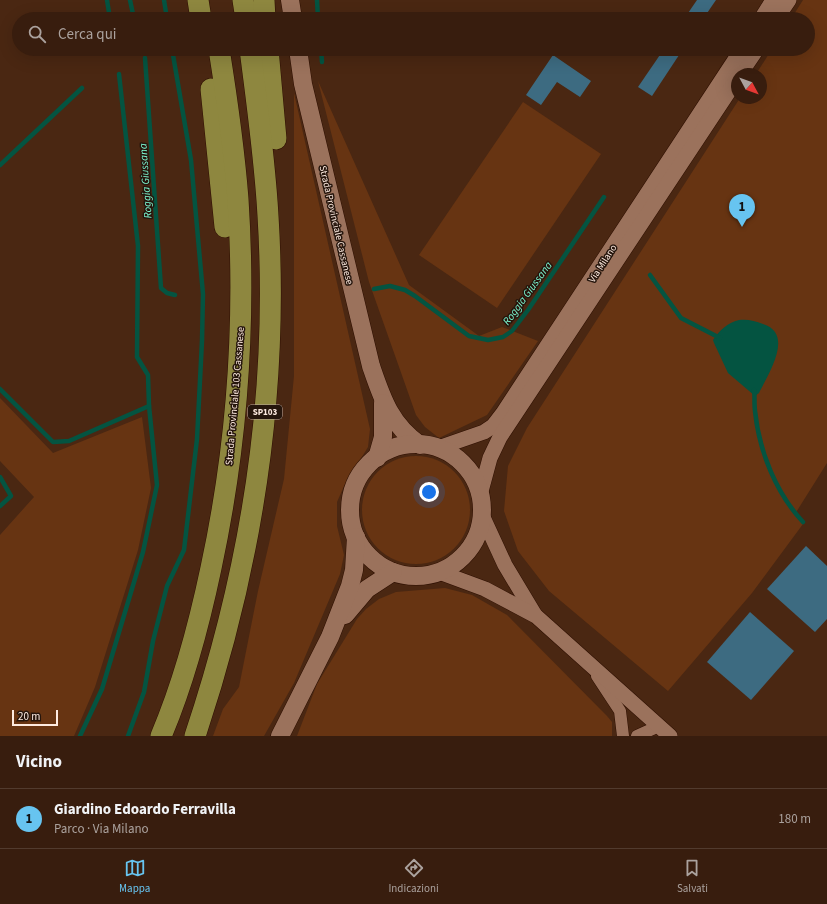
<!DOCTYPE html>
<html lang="it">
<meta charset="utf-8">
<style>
:root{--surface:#381d0e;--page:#3f2617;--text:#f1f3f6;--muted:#aba29e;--line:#523b2e;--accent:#67c4f0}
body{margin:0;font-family:"Source Sans 3",sans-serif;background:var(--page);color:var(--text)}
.compass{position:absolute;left:731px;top:68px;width:36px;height:36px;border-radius:50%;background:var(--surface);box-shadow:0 4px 16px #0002;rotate:131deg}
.scale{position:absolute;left:12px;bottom:10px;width:46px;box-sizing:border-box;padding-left:4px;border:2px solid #fdeae0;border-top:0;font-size:11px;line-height:14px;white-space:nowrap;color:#fdeae0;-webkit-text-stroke:3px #25150c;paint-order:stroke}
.you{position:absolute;left:429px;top:492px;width:14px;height:14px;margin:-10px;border:3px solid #fff;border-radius:50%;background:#1a73e8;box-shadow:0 0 0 6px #1a73e833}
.badge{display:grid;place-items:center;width:26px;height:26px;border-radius:50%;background:var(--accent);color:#111;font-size:13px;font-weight:700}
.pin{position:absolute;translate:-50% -33px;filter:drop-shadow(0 1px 2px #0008)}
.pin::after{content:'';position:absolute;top:21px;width:14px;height:12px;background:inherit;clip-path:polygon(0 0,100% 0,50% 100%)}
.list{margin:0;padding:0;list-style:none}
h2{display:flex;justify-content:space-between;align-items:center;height:52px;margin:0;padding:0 16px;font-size:17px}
h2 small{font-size:13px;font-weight:400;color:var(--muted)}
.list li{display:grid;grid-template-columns:26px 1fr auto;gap:12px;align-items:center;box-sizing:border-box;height:60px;padding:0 16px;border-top:1px solid var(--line)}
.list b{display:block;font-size:15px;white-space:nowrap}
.list p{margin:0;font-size:13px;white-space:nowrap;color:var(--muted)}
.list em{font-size:13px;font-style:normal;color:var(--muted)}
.icon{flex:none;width:22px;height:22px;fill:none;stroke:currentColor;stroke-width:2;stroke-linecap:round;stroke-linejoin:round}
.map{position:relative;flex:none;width:827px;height:736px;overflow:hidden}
.search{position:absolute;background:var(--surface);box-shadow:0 4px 16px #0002;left:12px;right:12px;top:12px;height:44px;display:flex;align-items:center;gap:10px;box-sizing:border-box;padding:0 14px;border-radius:22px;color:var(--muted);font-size:15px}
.sheet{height:112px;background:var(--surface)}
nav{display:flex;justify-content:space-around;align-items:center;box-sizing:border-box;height:56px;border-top:1px solid var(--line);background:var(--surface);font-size:11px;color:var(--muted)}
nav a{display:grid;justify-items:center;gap:2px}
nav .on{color:var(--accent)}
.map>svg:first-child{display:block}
.green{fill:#673412}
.water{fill:#045441}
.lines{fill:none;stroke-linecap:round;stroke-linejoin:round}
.stream{stroke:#045441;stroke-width:4.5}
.building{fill:#3d6b81}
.minor-casing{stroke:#2e0f00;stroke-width:13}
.tertiary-casing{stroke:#2e0f00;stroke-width:16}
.secondary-casing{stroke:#2e0f00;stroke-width:19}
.trunk-casing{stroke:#2e0f00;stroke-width:22}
.minor{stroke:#9b725c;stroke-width:12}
.tertiary{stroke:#9b725c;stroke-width:15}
.secondary{stroke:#9b725c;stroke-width:18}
.trunk{stroke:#8e873f;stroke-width:21}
.labels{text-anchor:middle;stroke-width:3;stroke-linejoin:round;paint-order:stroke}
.shield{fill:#25150c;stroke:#bcaaa0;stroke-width:1}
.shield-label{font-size:9px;font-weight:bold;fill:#fdeae0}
.street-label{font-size:10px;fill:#fdeae0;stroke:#25150c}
.water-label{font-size:11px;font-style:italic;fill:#7efbd4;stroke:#25150c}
</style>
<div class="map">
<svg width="827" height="736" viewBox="0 0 827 736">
<rect width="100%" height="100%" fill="#4a2712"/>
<g class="green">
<path d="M803 0H827V463L795 514 803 524 752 593 668 691 549 591 518 551 504 511 508 466 527 428 740 98H761V74H756L772 49H808V19H791Z"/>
<path d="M318 81 409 285 479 336 502 327 538 341 487 415 439 438 425 427 416 415 369 282Z"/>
<path d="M294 93 370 429 368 447 344 486 337 502V526L344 555 340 574 294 683 264 736H213L223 709 239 687 258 591 284 479 294 376Z"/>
<path d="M523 102 601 154 497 308 419 255Z"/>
<path d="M0 398 53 453 142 417 151 488 138 550 95 687 74 736H0V535L34 497 0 461Z"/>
<circle cx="416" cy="510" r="54"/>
<path d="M445 588 472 595 507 615 607 716 612 722V736H297L317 684 357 619 366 609 379 599 396 592Z"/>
</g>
<path class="water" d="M739 320C748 319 755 321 763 324 795 334 768 374 759 393L755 396 728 373 714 343 713 340C720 330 727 323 739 320Z"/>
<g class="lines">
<g class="stream">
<path d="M107 0 110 19"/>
<path d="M130 0 134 19"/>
<path d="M164 0 167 19"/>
<path d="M317 0 318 19"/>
<path d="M321 49 322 62"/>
<path d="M145 58 161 288 167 293 175 295"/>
<path d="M0 165 82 88"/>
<path d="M650 275 681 318 720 338"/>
<path d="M374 289 390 286 405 290 415 296 469 336 488 340 503 337 512 331 528 310 604 197"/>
<path d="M0 389 53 442 69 441 149 406"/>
<path d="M754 390C755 397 754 404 755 411 759 451 776 493 803 522"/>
<path d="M0 477 11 496 0 506"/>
<path d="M80 736 102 689 143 552 157 485 149 406 148 375 137 357 138 246 119 74"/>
<path d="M128 736 144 692 153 641 167 586 184 550 197 439 202 341 203 294 191 160 172 49"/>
</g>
</g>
<g class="building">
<path d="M697 0H716L703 19H684Z"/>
<path d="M664 49H683L652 96 638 87Z"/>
<path d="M553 55 591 81 580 97 557 82 541 105 526 95Z"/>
<path d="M806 546 827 566V619L815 632 767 589Z"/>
<path d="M750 612 794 651 751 700 707 662Z"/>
</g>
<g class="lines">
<defs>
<g id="minor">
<path d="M597 676 620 711 623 736"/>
<path d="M637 736 659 726"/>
</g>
<g id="tertiary">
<path d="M761 19 773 0"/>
<path d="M776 19 789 0"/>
<path d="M740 74 757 49"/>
<path d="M438 448 484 432 493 426 503 413 742 49"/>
<path d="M480 495 490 458 500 437 737 79"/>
<path d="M481 513 505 565 535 615"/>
<path d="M439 572 485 589 536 616 670 736"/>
</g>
<g id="secondary">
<path d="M290 0 293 19"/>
<path d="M298 49 303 84 371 366C382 398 390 424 420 445"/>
<circle cx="416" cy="510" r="66"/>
<path d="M377 458 383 437V403"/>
<path d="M345 615 367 589 393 572"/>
<path d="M280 736 330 637 350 586 354 570 356 537"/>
</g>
<g id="trunk">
<path d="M198 0 201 19"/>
<path d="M243 0 246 19"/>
<path d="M264 0 265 19"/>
<path d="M268 49 276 139"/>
<path d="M211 89 225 227"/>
<path d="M161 736C184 682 199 625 211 568 237 447 246 322 238 199 234 148 227 99 219 49"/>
<path d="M195 736C251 569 279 393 268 216 265 160 257 105 250 49"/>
</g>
</defs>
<use href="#minor" class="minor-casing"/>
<use href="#tertiary" class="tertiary-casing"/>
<use href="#secondary" class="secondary-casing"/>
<use href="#trunk" class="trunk-casing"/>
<use href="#minor" class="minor"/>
<use href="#tertiary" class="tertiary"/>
<use href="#secondary" class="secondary"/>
<use href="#trunk" class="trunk"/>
</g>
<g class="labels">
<rect class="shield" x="248" y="405" width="34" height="14" rx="3"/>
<g class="shield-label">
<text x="265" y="415">SP103</text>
</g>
<g class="street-label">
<text transform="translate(337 225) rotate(77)" y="4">Strada Provinciale Cassanese</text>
<text transform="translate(602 263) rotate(-57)" y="4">Via Milano</text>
<text transform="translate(234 396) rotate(-85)" y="4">Strada Provinciale 103 Cassanese</text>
</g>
<g class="water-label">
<text transform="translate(145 181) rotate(-94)" y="4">Roggia Giussana</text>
<text transform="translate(527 293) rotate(-54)" y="4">Roggia Giussana</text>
</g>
</g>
</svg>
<svg class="compass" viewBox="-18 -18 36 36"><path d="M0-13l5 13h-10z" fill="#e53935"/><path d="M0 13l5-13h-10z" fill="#aba29e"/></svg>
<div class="scale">20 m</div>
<div class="you"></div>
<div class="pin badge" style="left:742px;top:227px">1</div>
<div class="search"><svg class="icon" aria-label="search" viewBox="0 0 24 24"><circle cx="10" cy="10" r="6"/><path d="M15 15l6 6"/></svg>Cerca qui</div>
</div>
<section class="sheet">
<h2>Vicino<small></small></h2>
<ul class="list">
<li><span class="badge">1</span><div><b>Giardino Edoardo Ferravilla</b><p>Parco · Via Milano</p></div><em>180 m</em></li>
</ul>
</section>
<nav>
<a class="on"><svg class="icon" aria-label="map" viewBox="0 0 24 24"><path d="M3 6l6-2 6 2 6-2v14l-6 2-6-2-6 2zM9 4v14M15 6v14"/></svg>Mappa</a>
<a><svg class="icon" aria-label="directions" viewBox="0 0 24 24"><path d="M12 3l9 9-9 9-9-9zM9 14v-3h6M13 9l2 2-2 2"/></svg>Indicazioni</a>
<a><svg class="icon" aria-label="saved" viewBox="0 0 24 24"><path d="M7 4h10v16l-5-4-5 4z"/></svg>Salvati</a>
</nav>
